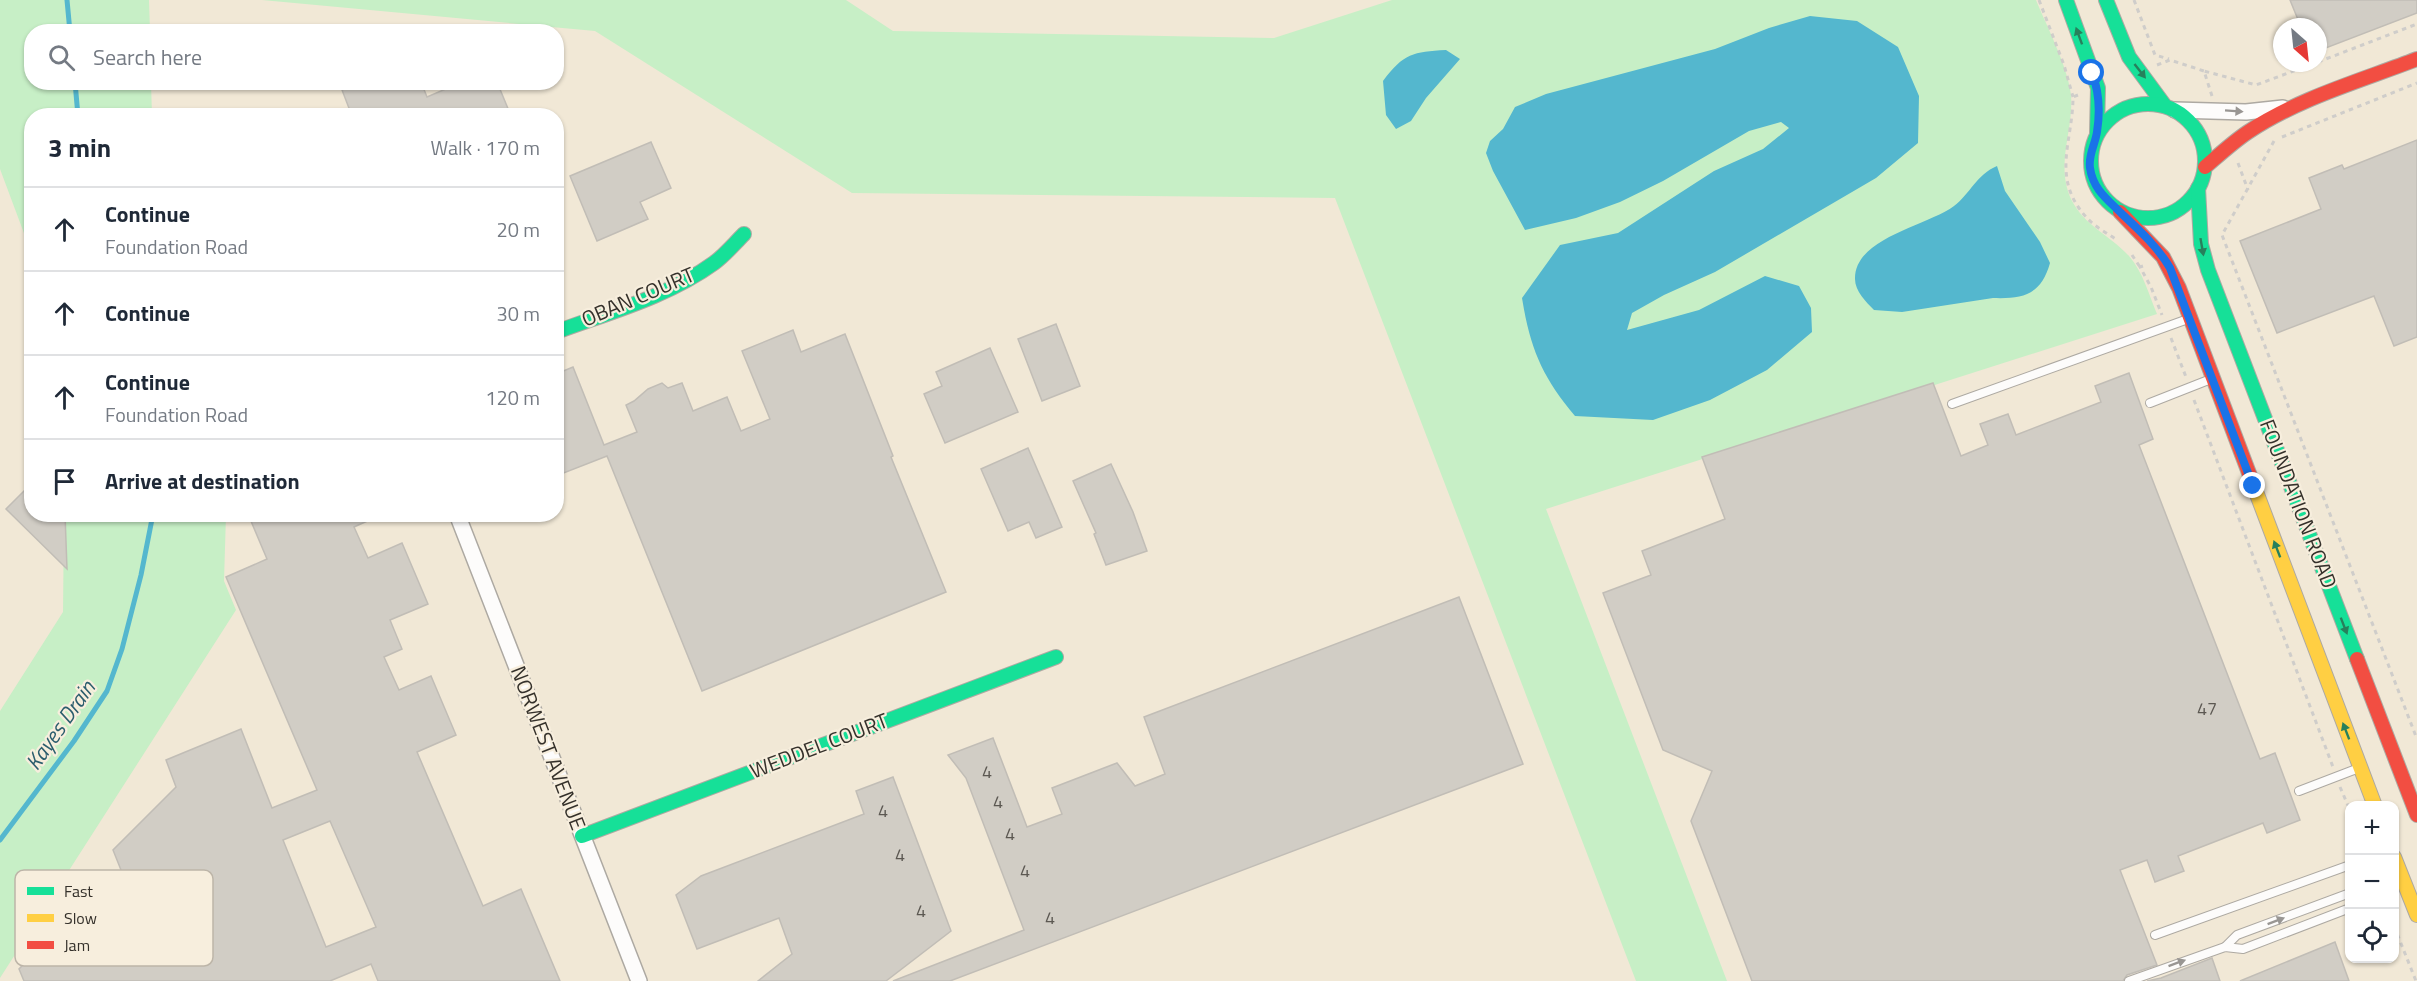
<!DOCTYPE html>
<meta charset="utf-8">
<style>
:root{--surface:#fff;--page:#f6f6f7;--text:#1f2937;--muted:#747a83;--line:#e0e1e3}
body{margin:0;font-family:"Titillium Web",sans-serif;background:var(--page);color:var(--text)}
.controls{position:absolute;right:18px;bottom:18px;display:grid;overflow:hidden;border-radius:12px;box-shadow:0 2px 4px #0004}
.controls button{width:54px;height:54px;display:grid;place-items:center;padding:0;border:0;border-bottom:2px solid var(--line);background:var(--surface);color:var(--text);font:30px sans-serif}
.compass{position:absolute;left:2273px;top:18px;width:54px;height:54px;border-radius:50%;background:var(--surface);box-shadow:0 2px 4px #0004;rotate:153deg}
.stop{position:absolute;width:18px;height:18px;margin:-14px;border:4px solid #1a73e8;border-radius:50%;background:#fff}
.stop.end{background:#1a73e8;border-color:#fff;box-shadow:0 2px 6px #0008}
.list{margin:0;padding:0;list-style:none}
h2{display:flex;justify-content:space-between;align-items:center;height:78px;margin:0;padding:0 24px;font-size:26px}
h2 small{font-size:20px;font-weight:400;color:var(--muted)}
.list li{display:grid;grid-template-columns:39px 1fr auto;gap:18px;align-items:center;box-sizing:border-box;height:84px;padding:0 24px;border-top:2px solid var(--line)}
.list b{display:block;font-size:22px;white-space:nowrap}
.list p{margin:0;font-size:20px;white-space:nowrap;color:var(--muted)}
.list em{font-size:20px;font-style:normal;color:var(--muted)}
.icon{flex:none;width:33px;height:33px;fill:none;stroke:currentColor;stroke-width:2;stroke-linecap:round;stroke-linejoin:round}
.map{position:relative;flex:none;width:2417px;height:981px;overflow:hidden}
.search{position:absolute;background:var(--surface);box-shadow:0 2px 4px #0004;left:24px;top:24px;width:540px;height:66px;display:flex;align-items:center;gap:15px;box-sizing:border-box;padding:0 21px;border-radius:24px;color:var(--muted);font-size:22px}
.panel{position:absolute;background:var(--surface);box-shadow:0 2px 4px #0004;left:24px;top:108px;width:540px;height:414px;border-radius:24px}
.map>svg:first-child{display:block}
.built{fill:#f1e8d6;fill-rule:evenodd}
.green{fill:#c7efc6}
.water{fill:#54b7ce}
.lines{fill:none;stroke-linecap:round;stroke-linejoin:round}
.stream{stroke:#54b7ce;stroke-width:5}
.building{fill:#d1cdc5;stroke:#c1bdb6;stroke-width:1.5;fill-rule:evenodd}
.lane-casing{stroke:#ada9a2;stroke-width:10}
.street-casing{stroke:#ada9a2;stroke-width:18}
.fast-casing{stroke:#ada9a2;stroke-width:16}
.slow-casing{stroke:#ada9a2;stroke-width:16}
.jam-casing{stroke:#ada9a2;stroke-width:16}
.path{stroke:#cfcdca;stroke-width:3;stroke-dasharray:4.5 4.5;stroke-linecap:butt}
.lane{stroke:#fdfcfb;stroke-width:8}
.street{stroke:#fdfcfb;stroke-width:15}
.fast{stroke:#16e098;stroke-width:14}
.slow{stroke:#ffcf43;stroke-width:14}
.jam{stroke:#f24e42;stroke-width:14}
.oneway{fill:#27805c}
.oneway2{fill:#999693}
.route{stroke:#1a73e8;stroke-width:8}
.labels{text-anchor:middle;stroke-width:4.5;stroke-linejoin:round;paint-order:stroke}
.number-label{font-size:18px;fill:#5c5852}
.street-label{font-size:21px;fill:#35312b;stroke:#f7eedd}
.water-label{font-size:22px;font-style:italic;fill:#2b5d6d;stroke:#f7eedd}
.key{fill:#f7eedd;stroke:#bdb5a8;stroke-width:1.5}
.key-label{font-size:16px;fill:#35312b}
</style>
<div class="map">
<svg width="2417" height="981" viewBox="0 0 2417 981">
<rect width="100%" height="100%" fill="#f1ece3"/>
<path class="built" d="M0 0H2417V981H0ZM2282 27H2318V63H2282ZM32 32H556V82H32ZM32 116H556V514H32ZM2350 806H2394V958H2350Z"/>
<g class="green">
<path d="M0 0H149L150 31 32 32V82L151 83 152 115 32 116 31 252 0 169Z"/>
<path d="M262 0H846L893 31 1274 38 1392 0H2036C2047 27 2068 67 2071 95 2074 130 2055 164 2071 199 2084 226 2110 235 2129 256 2143 272 2149 295 2157 314L1546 509 1727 981H1636L1335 198 852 193 595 31Z"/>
<path d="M64 515H226L224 581 236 610 0 978V711L63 612Z"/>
</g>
<g class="water">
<path d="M1810 16 1857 21 1898 47 1919 96 1918 143 1876 178 1715 272 1664 295 1632 313 1627 330 1699 310 1765 276 1799 286 1811 308 1812 332 1767 370 1710 400 1653 420 1575 416C1542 377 1530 348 1522 298L1560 245 1618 233 1714 171 1763 149 1789 128 1781 122 1749 131 1663 181 1620 202 1576 218 1525 230 1493 171 1486 153 1490 141 1503 129 1515 107 1546 94 1715 49 1769 28Z"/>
<path d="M1446 50 1460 59 1426 98 1411 121 1396 129 1386 115 1383 81C1404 53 1413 52 1446 50Z"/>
<path d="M1997 166 2005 191 2040 242 2050 263C2041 295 2023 299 1993 298L1902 312 1874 310C1866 302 1855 291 1855 279 1854 238 1927 226 1954 206 1970 194 1977 174 1997 166Z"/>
</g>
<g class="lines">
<g class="stream">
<path d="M67 0 70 32"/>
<path d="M75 82 78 116"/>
<path d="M0 840 74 741 107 691 122 649 141 575 153 514"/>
</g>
</g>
<g class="building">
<path d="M2290 0H2417V13L2318 51V27H2301Z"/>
<path d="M359 82H421L427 97 462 82H497L511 116H352L342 90Z"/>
<path d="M2417 140V337L2394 346 2374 296 2277 333 2240 241 2321 209 2309 178 2342 165 2344 169Z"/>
<path d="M651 142 671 188 640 202 648 219 597 241 570 176Z"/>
<path d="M1056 324 1080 386 1042 401 1018 339Z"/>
<path d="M793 330 801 352 845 334 893 456 891 457 946 592 702 691 607 456 556 476V374L573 367 604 445 637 432 626 405 634 401 648 389 662 383 668 388 682 383 693 411 727 397 741 431 770 419 742 351Z"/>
<path d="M990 348 1018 412 945 443 924 394 942 386 936 372Z"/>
<path d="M2129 373 2153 439 2139 445 2198 598 2260 759 2275 753 2300 820 2267 833 2263 823 2178 856 2184 871 2155 882 2147 860 2120 870 2157 965 2127 975 2123 981H1752L1691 821 1712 771 1663 750 1603 593 1651 575 1642 551 1725 519 1702 457 1933 383 1961 456 1988 445 1980 424 2008 414 2016 435 2101 402 2095 386Z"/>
<path d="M1028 448 1062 527 1036 538 1029 522 1008 531 981 469Z"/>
<path d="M1111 464 1133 512 1147 551 1106 565 1094 534 1096 533 1073 481Z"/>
<path d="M32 483V514H65L67 569 6 509Z"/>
<path d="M248 514H383L354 527 368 558 402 543 428 604 390 620 402 649 384 657 399 690 431 676 456 735 417 752 483 906 521 889 560 981H378L371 964 330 981H24L19 969 92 895 102 918 135 905 113 850 176 787 166 760 241 729 272 808 317 790 226 577 267 559ZM330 821 376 927 326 947 283 840Z"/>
<path d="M1459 597 1523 764 950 981H893L1024 930 966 778 948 755 993 738 1027 827 1062 814 1052 788 1117 763 1135 786 1165 774 1144 717Z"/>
<path d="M893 777 951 931 886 981H758L792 954 779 918 697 949 676 895 701 876 864 814 856 791Z"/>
<path d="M2335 942 2349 981H2240Z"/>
<path d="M2212 958 2220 981H2147L2161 978Z"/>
</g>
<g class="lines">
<defs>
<g id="lane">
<path d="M2150 403 2211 379"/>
<path d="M1952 404 2188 319"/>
<path d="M2299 791 2359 768"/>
<path d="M2155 935 2350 865"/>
<path d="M2225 947 2237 935 2350 893"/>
<path d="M2129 981 2225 947 2243 949 2350 908"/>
</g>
<g id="street">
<path d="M2175 110 2246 112 2283 108"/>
<path d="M457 514 639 981"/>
</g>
<g id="fast">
<path d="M2066 0 2098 88 2097 133"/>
<path d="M2106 0 2129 57 2165 106"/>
<circle cx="2148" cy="161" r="57"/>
<path d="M2198 188 2201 244 2208 270 2357 659"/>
<path d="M556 332C610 312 667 297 714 263 725 255 734 244 744 234"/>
<path d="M582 836 1056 657"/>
</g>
<g id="slow">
<path d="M2255 489 2375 806"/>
<path d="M2394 857 2417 915"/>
</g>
<g id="jam">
<path d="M2205 167C2219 155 2233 142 2248 132 2299 98 2360 81 2417 59"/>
<path d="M2120 212 2163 257 2179 288 2255 489"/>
<path d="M2357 659 2417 815"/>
</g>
</defs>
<use href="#lane" class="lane-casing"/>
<use href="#street" class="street-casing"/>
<use href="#fast" class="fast-casing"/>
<use href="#slow" class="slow-casing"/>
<use href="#jam" class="jam-casing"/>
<g class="path">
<path d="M2039 0 2064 65 2073 97"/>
<path d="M2134 0 2155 55 2169 59"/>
<path d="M2318 62 2417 24"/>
<path d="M2157 65 2170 60 2204 71"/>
<path d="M2078 95 2073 97C2073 142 2050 178 2087 218 2095 227 2107 233 2117 240"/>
<path d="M2212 96 2204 71 2256 85 2315 63"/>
<path d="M2282 137 2417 83"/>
<path d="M2274 141 2222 235 2417 739"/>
<path d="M2238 163 2248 190"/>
<path d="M2132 255 2140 267"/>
<path d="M2143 266 2140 267 2151 287 2162 315"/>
<path d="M2171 338 2186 377"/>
<path d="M2194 400 2333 767"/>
<path d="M2340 787 2350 810"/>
<path d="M2394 926 2416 981"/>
</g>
<use href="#lane" class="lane"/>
<use href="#street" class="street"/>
<use href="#fast" class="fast"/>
<use href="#slow" class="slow"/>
<use href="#jam" class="jam"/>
</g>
<defs><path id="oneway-solid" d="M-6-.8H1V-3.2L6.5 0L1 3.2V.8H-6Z" transform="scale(1.5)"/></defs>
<g class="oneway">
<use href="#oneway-solid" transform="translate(2079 36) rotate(-110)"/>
<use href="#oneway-solid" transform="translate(2140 71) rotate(52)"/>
<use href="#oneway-solid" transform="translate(2202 247) rotate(80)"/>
<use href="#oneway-solid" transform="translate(2277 549) rotate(-111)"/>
<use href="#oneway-solid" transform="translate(2344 626) rotate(69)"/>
<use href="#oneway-solid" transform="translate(2346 731) rotate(-111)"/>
</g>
<g class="oneway2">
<use href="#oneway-solid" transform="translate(2234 111) rotate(4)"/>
<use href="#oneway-solid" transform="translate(2276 921) rotate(-21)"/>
<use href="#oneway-solid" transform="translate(2177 963) rotate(-20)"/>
</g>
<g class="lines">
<path class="route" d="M2092 73C2099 91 2100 113 2097 132 2095 145 2088 155 2090 168 2093 189 2107 199 2121 213 2138 229 2158 247 2170 268L2253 486"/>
</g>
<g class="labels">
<g class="number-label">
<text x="2207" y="715">47</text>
<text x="987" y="778">4</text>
<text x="998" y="808">4</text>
<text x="883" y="817">4</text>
<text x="1010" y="840">4</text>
<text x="900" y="861">4</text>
<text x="1025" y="877">4</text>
<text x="921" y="917">4</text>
<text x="1050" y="924">4</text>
</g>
<g class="street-label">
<text transform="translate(638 297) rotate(-23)" y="7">OBAN COURT</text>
<text transform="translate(2298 504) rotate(69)" y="7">FOUNDATION ROAD</text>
<text transform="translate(819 746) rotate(-21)" y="7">WEDDEL COURT</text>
<text transform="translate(548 748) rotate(69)" y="7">NORWEST AVENUE</text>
</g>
<g class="water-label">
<text transform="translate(60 725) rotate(-55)" y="8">Kayes Drain</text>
</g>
</g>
<rect x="15" y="870" width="198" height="96" rx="9" class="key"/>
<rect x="27" y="887" width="27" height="8" fill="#16e098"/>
<rect x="27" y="914" width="27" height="8" fill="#ffcf43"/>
<rect x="27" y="941" width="27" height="8" fill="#f24e42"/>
<g class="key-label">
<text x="64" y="897">Fast</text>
<text x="64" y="924">Slow</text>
<text x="64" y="951">Jam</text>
</g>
</svg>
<div class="controls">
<button>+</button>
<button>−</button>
<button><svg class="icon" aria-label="locate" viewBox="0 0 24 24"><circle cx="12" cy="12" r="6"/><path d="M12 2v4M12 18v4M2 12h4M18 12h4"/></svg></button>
</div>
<svg class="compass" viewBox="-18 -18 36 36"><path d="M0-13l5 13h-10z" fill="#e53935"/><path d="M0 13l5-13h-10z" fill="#747a83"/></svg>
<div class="stop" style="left:2092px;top:73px"></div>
<div class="stop end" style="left:2253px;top:486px"></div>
<div class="search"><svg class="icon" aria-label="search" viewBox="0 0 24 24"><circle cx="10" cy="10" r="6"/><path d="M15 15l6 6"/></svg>Search here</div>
<section class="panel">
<h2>3 min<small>Walk · 170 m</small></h2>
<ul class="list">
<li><svg class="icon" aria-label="ahead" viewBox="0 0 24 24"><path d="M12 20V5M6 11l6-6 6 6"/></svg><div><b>Continue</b><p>Foundation Road</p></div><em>20 m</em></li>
<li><svg class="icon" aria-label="ahead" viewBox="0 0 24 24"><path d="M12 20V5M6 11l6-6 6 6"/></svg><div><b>Continue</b></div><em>30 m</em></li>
<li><svg class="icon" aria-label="ahead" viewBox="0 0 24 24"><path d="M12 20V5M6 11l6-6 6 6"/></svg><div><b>Continue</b><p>Foundation Road</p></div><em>120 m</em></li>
<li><svg class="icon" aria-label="arrive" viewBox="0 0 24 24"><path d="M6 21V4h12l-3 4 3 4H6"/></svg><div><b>Arrive at destination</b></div></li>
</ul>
</section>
</div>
